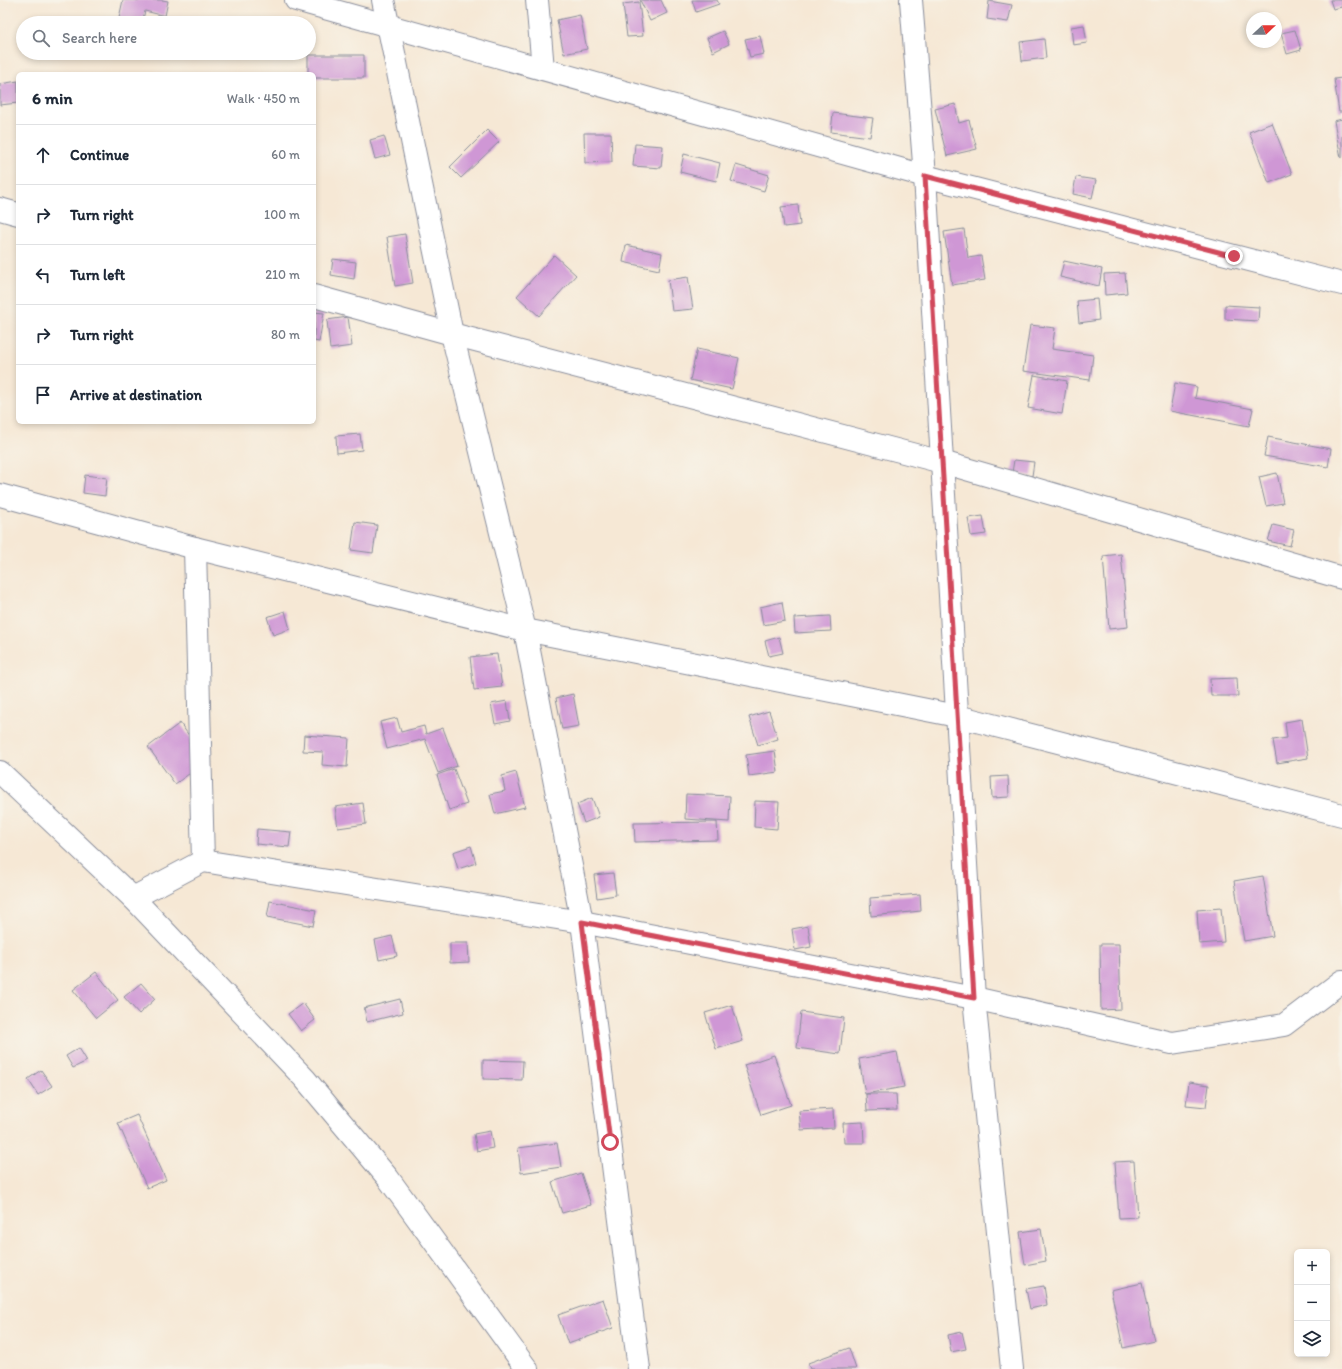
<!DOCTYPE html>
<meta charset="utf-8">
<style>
:root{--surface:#fff;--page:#f2f2f3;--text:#1f2937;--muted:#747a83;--line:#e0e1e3}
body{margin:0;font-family:Itim,sans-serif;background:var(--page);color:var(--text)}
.controls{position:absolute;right:12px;bottom:12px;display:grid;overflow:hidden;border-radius:6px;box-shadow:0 2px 6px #0003}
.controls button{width:36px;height:36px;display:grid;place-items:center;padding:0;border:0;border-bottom:1px solid var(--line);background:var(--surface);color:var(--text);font:20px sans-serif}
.compass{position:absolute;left:1246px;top:12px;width:36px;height:36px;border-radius:50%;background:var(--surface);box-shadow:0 2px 6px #0003;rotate:68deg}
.stop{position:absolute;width:12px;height:12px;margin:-9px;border:3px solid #d1495b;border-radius:50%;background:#fff}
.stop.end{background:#d1495b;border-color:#fff;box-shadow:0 1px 4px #0008}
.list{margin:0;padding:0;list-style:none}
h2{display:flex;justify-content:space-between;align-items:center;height:52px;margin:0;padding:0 16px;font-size:17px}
h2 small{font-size:13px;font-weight:400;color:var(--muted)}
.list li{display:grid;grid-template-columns:26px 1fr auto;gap:12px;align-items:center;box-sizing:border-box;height:60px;padding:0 16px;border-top:1px solid var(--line)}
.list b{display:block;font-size:15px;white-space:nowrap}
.list em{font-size:13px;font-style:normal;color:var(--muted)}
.icon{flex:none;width:22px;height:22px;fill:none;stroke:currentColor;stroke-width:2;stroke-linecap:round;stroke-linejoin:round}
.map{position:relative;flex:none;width:1342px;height:1369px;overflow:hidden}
.search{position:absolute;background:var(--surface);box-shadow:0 2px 6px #0003;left:16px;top:16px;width:300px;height:44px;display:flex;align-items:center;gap:10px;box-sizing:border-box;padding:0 14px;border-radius:22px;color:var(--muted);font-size:15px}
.panel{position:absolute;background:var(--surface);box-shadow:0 2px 6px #0003;left:16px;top:72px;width:300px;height:352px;border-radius:6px}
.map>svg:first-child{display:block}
.building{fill:#cf97d5}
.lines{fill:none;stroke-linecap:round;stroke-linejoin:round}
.minor-casing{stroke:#888c9a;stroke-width:24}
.primary-casing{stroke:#888c9a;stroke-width:24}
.minor{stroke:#fff;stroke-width:22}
.primary{stroke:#fff;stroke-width:22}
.route{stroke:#d1495b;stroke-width:5}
</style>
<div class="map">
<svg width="1342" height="1369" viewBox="0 0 1342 1369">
<rect width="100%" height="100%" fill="#f7f3e8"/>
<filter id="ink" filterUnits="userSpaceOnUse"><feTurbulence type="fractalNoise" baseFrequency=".025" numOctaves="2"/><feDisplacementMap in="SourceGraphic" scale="8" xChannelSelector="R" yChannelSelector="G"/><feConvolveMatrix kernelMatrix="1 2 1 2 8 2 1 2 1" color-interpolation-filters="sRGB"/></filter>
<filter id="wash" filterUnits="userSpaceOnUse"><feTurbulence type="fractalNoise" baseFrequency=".012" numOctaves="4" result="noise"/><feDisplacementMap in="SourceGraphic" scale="16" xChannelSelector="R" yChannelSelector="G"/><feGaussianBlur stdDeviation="0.9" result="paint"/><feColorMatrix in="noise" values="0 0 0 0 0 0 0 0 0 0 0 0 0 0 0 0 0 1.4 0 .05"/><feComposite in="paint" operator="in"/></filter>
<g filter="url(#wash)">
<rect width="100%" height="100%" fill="#f6e8d5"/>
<g id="blocks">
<g class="building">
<path d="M123 0H162L168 1 165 16 145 11 142 23 119 18Z"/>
<path d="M640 0H661L667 13 650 21Z"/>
<path d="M692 0H717L719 4 696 12Z"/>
<path d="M1330 0H1342V7L1333 9Z"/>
<path d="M989 1 1012 5 1008 22 987 19Z"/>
<path d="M639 2 643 36 627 37 623 4Z"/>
<path d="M580 15 587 49 564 54 557 20Z"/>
<path d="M1084 25 1087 43 1073 45 1071 27Z"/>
<path d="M1295 30 1301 50 1287 54 1281 33Z"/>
<path d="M723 31 729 44 713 52 707 38Z"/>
<path d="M760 36 764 54 750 57 745 39Z"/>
<path d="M1044 39 1046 58 1022 61 1020 42Z"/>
<path d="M308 55H364V78H314V74H308Z"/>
<path d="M1342 78V112H1339L1334 79Z"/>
<path d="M18 81V103L0 105V84Z"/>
<path d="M955 104 959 123 969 120 977 149 947 156 935 109Z"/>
<path d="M833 113 873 118 870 137 831 132Z"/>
<path d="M1342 119V158H1341L1334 121Z"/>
<path d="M1272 123 1292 174 1269 183 1249 132Z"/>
<path d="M487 130 499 142 461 178 450 167Z"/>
<path d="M584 133H611L612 162 585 163Z"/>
<path d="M384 136 390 155 375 159 370 140Z"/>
<path d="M635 144 663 146 661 168 633 166Z"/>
<path d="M684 154 720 163 716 181 680 172Z"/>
<path d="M736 165 769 175 764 191 731 181Z"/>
<path d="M1076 177 1096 180 1092 198 1073 194Z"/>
<path d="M798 205 800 225 784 227 781 207Z"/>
<path d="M964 229 968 258 981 256 985 280 952 285 944 232Z"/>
<path d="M405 234 413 283 395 286 387 237Z"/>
<path d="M626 245 662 253 659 270 623 262Z"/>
<path d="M554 255 576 275 539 316 517 296Z"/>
<path d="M333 259 356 262 354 279 331 275Z"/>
<path d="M1064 261 1102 269 1099 286 1060 277Z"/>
<path d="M1125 273 1127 293 1105 295 1104 274Z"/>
<path d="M688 277 693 309 672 311 668 280Z"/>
<path d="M1097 299 1099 320 1079 323 1077 301Z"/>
<path d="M1225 305 1259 307 1258 321 1225 319Z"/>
<path d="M314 312 324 313 319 342 314 341Z"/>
<path d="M348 317 352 346 330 349 327 320Z"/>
<path d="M1030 325 1055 328 1052 349 1093 355 1090 380 1023 371Z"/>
<path d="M697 349 739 358 732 389 690 380Z"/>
<path d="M1034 375 1067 381 1062 414 1028 408Z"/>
<path d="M1175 383 1197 387 1195 398 1253 409 1249 426 1170 411Z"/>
<path d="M360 434 362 450 337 453 336 436Z"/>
<path d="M1268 437 1331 449 1328 467 1264 456Z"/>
<path d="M1014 460 1034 462 1032 476 1012 473Z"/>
<path d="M1277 473 1283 503 1266 506 1259 477Z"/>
<path d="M85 475 107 478 105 496 83 493Z"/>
<path d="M983 516 986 534 971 536 968 518Z"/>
<path d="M355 522 377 525 373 553 351 550Z"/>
<path d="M1273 525 1294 530 1290 546 1268 541Z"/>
<path d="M1121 554 1128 627 1109 629 1103 556Z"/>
<path d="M782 602 785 621 763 625 760 607Z"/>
<path d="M285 611 290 629 273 635 267 617Z"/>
<path d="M830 616 831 631 795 633 794 618Z"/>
<path d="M779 637 783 653 769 656 765 641Z"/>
<path d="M497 654 502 687 474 690 470 657Z"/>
<path d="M1237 678 1238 696H1211L1210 679Z"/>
<path d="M573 694 579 726 562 729 556 698Z"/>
<path d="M507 701 510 721 495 724 491 704Z"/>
<path d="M769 711 778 739 758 745 749 717Z"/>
<path d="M397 718 401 732 424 726 426 734 443 728 457 766 438 773 425 739 387 749 380 722Z"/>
<path d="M1302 719 1308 758 1277 763 1273 740 1287 738 1285 722Z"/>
<path d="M180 723 207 761 175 784 148 747Z"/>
<path d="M304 735 349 738 347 767 322 765 323 752 303 751Z"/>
<path d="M775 751 778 772 749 776 746 755Z"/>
<path d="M454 769 467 804 449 810 437 775Z"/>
<path d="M516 772 525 807 495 814 490 794 505 791 502 776Z"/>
<path d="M1008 776 1009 797 992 798 991 777Z"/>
<path d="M686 794 730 796 729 822 685 819Z"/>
<path d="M592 798 599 817 584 823 577 804Z"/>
<path d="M755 801 779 802 777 829 754 827Z"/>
<path d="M363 803 366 824 338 828 335 807Z"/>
<path d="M717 822 718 840 635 842 634 823Z"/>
<path d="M257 829 291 832 289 847 256 844Z"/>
<path d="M471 846 476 863 458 869 453 852Z"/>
<path d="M613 873 616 895 597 898 594 875Z"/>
<path d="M1263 876 1273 936 1244 941 1234 881Z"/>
<path d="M920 894 921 911 871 916 870 898Z"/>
<path d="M270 901 316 910 313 926 267 917Z"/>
<path d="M1221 908 1224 942 1199 944 1197 910Z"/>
<path d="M808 926 811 947 795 950 792 929Z"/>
<path d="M392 936 397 956 379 960 375 940Z"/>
<path d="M450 943H468L469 962 450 963Z"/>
<path d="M1100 944H1119L1121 1009 1101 1010Z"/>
<path d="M96 972 118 1000 96 1018 73 990Z"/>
<path d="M141 983 155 999 139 1014 124 997Z"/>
<path d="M400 999 403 1013 367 1022 364 1008Z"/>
<path d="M303 1003 315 1020 301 1031 288 1014Z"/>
<path d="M732 1005 743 1041 716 1049 705 1013Z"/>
<path d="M801 1012 844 1018 840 1054 797 1048Z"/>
<path d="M79 1048 87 1061 73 1068 66 1056Z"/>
<path d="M897 1052 904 1087 865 1094 859 1059Z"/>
<path d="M774 1055 791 1105 761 1115 744 1065Z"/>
<path d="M483 1060 523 1061 522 1080 483 1079Z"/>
<path d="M41 1070 52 1086 38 1095 28 1079Z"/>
<path d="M1189 1082 1209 1085 1206 1107 1186 1105Z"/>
<path d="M866 1094H896L897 1110 867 1111Z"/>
<path d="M833 1109 834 1128 801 1130 799 1111Z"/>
<path d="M137 1115 166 1180 147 1188 118 1123Z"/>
<path d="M863 1122 864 1143H844L843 1123Z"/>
<path d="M490 1131 493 1148 477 1151 474 1134Z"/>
<path d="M557 1143 561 1167 521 1173 518 1148Z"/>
<path d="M1134 1161 1138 1217 1119 1218 1115 1162Z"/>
<path d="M581 1173 591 1205 562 1213 552 1182Z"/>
<path d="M1041 1229 1046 1261 1025 1265 1020 1232Z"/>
<path d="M1142 1283 1154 1341 1123 1348 1111 1290Z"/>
<path d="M1044 1286 1047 1305 1030 1309 1026 1289Z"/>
<path d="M603 1299 613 1328 568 1344 558 1315Z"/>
<path d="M962 1332 966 1349 951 1352 948 1335Z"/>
<path d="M849 1348 856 1369H810L808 1363Z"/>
</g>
</g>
</g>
<g filter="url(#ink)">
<use href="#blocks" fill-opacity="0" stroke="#888c9a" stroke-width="1"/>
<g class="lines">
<defs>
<g id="minor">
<path d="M296 0 925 176 1342 284"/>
<path d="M383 0 452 334 525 630 582 922 639 1369"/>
<path d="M537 0 543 69"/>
<path d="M911 0 925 176 974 998 1012 1369"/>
<path d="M0 209 18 214"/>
<path d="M314 296 452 334 942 462 1342 578"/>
<path d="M0 495 195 548 525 630 957 716 1342 815"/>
<path d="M195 548 203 861"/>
<path d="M133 898 203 861 582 922 974 998 1172 1043 1284 1025 1342 981"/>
</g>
<path id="primary" d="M0 772 133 898 305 1079 388 1178 527 1369"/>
</defs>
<use href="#minor" class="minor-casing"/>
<use href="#primary" class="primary-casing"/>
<use href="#minor" class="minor"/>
<use href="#primary" class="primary"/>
</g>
</g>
<g class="lines" filter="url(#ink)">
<path class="route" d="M610 1142 582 922 974 998 925 176 1234 256"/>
</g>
</svg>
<div class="controls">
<button>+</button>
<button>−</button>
<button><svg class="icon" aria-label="layers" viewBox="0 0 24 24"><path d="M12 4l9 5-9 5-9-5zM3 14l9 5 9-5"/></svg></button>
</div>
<svg class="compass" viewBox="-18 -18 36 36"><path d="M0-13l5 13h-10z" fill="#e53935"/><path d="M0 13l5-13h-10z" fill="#747a83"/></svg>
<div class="stop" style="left:610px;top:1142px"></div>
<div class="stop end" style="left:1234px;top:256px"></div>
<div class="search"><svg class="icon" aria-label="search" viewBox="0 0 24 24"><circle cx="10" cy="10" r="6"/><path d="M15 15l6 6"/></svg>Search here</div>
<section class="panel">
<h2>6 min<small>Walk · 450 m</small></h2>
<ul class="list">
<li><svg class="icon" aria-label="ahead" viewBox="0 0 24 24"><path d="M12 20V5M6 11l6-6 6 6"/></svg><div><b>Continue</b></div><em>60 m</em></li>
<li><svg class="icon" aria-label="right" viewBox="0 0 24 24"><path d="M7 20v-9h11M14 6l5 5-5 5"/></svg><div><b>Turn right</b></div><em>100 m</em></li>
<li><svg class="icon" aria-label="left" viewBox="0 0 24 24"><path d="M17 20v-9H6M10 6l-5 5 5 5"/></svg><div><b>Turn left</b></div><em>210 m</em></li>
<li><svg class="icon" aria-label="right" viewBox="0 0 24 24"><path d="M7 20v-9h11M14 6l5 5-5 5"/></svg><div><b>Turn right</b></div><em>80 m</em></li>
<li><svg class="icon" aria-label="arrive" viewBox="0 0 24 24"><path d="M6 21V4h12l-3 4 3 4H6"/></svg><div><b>Arrive at destination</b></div></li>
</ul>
</section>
</div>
